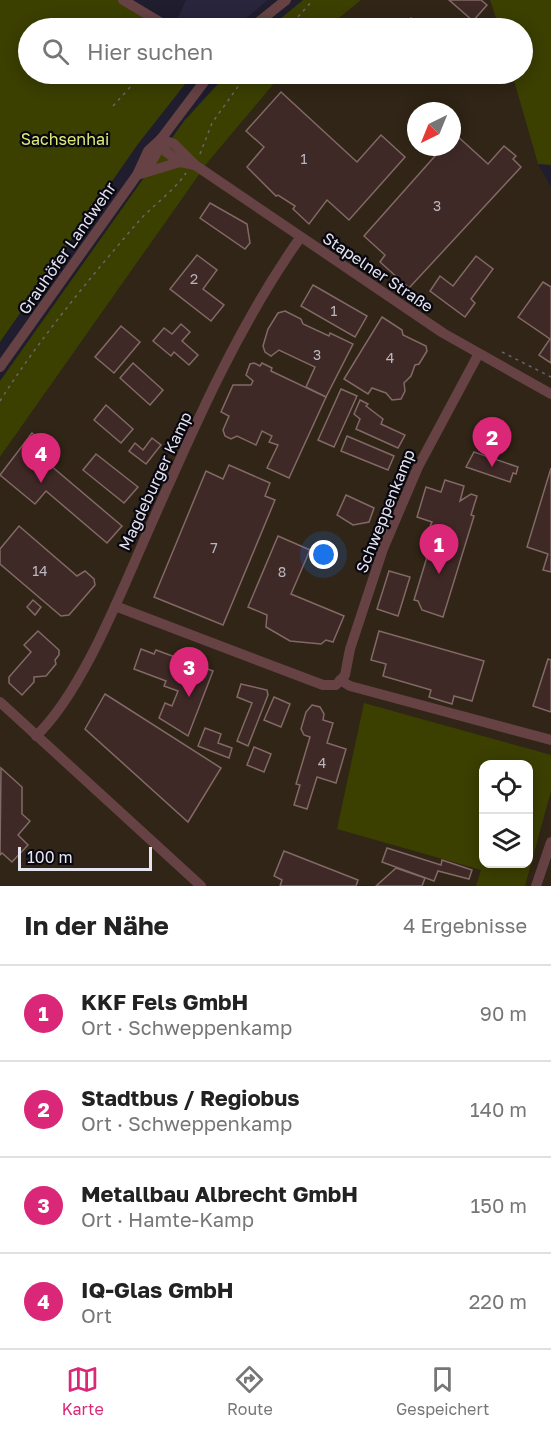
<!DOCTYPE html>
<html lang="de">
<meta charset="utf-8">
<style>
:root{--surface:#fff;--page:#f2f2f2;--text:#222;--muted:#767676;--line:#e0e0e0;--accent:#db2777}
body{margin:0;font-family:"Golos Text",sans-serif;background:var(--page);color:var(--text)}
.controls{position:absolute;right:18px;bottom:18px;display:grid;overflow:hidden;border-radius:12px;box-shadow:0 3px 15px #0003}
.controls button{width:54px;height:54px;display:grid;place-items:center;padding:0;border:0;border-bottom:2px solid var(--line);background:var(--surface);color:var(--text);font:30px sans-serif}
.compass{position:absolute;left:407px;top:102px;width:54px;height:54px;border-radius:50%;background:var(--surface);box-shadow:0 3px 15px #0003;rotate:223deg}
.scale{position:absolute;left:18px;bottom:15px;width:134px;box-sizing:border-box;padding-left:6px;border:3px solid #e5e4f0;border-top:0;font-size:16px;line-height:21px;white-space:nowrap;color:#e5e4f0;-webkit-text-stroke:4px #090810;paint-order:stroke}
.you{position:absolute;left:324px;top:555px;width:21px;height:21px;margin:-15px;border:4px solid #fff;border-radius:50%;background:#1a73e8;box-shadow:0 0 0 9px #1a73e833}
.badge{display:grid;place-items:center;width:39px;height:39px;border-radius:50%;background:var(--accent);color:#fff;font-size:20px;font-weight:700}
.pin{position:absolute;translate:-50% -50px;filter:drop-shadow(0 2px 3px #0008)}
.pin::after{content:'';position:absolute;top:32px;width:21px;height:18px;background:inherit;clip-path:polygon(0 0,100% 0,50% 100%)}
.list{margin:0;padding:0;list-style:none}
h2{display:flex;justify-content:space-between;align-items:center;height:78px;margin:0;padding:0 24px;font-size:26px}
h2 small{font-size:20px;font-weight:400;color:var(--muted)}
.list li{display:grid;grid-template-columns:39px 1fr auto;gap:18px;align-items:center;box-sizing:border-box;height:96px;padding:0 24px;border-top:2px solid var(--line)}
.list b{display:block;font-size:22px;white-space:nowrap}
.list p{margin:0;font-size:20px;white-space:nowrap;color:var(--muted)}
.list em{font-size:20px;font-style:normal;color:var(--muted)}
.icon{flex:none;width:33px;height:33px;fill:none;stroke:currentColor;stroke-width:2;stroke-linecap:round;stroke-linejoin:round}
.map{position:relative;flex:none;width:551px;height:886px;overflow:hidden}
.search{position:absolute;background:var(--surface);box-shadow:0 3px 15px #0003;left:18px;right:18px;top:18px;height:66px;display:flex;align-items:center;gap:15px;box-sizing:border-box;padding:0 21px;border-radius:33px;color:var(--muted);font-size:22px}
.sheet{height:462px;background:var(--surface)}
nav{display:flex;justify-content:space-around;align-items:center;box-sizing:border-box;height:84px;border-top:2px solid var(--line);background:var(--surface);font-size:16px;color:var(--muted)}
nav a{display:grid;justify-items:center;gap:3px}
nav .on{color:var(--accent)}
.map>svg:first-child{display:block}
.commercial{fill:#302516;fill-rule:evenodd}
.built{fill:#28253c}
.green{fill:#3b3f00;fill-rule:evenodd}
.building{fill:#3e2926;stroke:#826966;stroke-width:1.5}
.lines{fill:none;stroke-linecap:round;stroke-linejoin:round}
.path{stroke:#676575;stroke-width:1.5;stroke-dasharray:3 4.5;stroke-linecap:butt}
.minor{stroke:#664244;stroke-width:10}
.labels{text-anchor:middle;stroke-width:4.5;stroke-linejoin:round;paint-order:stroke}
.number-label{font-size:14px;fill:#bbb5be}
.park-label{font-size:16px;fill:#dfeb77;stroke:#090810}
.street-label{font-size:16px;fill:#e5e4f0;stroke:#090810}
</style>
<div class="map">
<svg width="551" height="886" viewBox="0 0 551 886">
<rect width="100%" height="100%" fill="#1f1d2e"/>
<g class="commercial">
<path d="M361 0H490L499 28H327Z"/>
<path d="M282 74H512L538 164 551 187V886H0V457L208 162ZM416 111H452V147H416ZM484 764H528V864H484Z"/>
</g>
<path class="built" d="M186 0H268L234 28H178L174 27Z"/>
<g class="green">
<path d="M0 0H120L162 28H28V74H193L138 144 0 342Z"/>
<path d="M303 0H361L327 28H269Z"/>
<path d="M490 0H551V165L538 164 512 74H522V28H499Z"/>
<path d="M227 74H282L208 162 0 457V381L184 121Z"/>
<path d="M364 703 551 755V791L525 886H476L481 870 337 829ZM484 764H528V864H484Z"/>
</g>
<g class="building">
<path d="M449 0H481L487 5 473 21Z"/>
<path d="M411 18 417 23 422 19 432 28H402Z"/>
<path d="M281 92 357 162 381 135 405 157 349 220 327 200 309 224 293 209 295 206 278 195 276 196 247 167 264 147 246 131Z"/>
<path d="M455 134 488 164 504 146 516 156 513 159 521 167 409 288 380 262 385 255 364 236 443 147H452V137Z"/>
<path d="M210 203 247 224 250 243 245 249 200 218Z"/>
<path d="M197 255 217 270 203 289 224 305 211 321 170 289Z"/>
<path d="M476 256 493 269 471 299 475 303 465 317 430 291 440 276 453 286Z"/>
<path d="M543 282 551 287V363L539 355 550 339 518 317Z"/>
<path d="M313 285 367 316 355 337 301 306Z"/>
<path d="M285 311 301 319 303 324 329 336 330 333 353 344 326 397 306 387 315 367 279 350 271 356 265 352 263 346 268 329 278 313Z"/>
<path d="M382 317 402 330 403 335 426 346 427 351 419 364 415 365 411 376 404 383 405 391 401 399 392 400 386 393 372 388 368 394 344 379Z"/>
<path d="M181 324 190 332 182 341 198 355 189 365 174 352 171 356 153 341 164 328 172 334Z"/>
<path d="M121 326 140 342 114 373 95 357Z"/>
<path d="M133 363 163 390 150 405 120 378Z"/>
<path d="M254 363 260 366 262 363 272 368 271 371 326 397 289 478 267 468 278 445 269 442 272 436 262 431 256 445 237 436 231 439 225 436 223 430 229 416 221 412 233 385H251L253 381 246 375 250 364Z"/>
<path d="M341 389 357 396 334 447 318 440Z"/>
<path d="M360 400 368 404 366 406 383 419 381 424 405 435 398 448 356 429 360 419 354 414Z"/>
<path d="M106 405 133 429 121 443 94 420Z"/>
<path d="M32 433 46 444 37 454 122 526 107 543 46 491 35 504 0 475Z"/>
<path d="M347 436 394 456 388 470 341 451Z"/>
<path d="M152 438 161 445 146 464 129 451 135 443 143 450Z"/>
<path d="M474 452 518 467 516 474 513 473 510 482 466 467Z"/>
<path d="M96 454 138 487 124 503 83 470Z"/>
<path d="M229 465 270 483 265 496 275 500 223 625 154 597 206 471 223 479Z"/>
<path d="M551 468V572L543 570 548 554 527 547Z"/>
<path d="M445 480 464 486 460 501 471 494 477 496 471 515 474 516 443 617 422 610 418 601 414 600 430 547 422 545 432 522 417 517 426 487 441 492Z"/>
<path d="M346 495 374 508 369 522 353 525 337 515Z"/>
<path d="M19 526 77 576 85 571 94 579 95 585 69 615 61 616 0 564V549Z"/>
<path d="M278 536 310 550 291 594 344 616 333 642 326 640 321 644 290 641 266 627 267 615 248 607Z"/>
<path d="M389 571 410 577 398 616 377 609Z"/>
<path d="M33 600 41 607 35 615 27 607Z"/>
<path d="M38 631 59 650V655L55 660 56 664 46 676 34 677V682L22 695 9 683V677L31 652 24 645Z"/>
<path d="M379 631 484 661 472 701 454 696 452 704 429 697 431 690 383 676 386 664 371 660Z"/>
<path d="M141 649 154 654 156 650 213 671 188 736 159 718 165 703 172 706 178 691 164 686 166 681 134 669Z"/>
<path d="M548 659 551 660V712L533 706Z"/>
<path d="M241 684 267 690 268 695 248 746 237 741 252 703 237 697Z"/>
<path d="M105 694 221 768 188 822 85 729Z"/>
<path d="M274 697 290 704 281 727 264 720Z"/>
<path d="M312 705 320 707 324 714 323 720 333 723 327 743 346 749 336 783 317 777 307 809 294 805 300 785 296 784 310 737 304 735 301 729 306 712Z"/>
<path d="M205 728 221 734 218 743 232 748 229 758 198 746Z"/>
<path d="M254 747 271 754 264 772 247 765Z"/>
<path d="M1 768 22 787V814L30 821 18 835 28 845 12 862 2 853 0 855Z"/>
<path d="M387 848 441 865 442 860 472 870 469 879 438 871 434 881 382 862Z"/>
<path d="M284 851 358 880 356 886H280L282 880 274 876Z"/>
<path d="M396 868 425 878 422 886H376Z"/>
</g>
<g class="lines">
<g class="path">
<path d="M288 28 313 0"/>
<path d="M113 106 142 74"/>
<path d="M200 154 212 123 247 74"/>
<path d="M502 352 551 377"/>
<path d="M0 401C40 338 89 279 138 222 153 205 173 192 186 173"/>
</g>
<g class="minor">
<path d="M123 0 170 28"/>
<path d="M251 28 286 0"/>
<path d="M161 139 174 144 195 165 443 333 551 394"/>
<path d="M161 139 165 151 180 162 195 165"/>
<path d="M142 171C153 162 158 153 161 139"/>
<path d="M137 175 180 162"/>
<path d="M0 367 137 175 148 151 161 139 210 74"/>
<path d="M115 606 323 685H336L345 675 350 649 383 549 418 467 478 355"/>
<path d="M340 680 350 686 551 740"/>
<path d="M0 702 201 886"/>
<path d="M36 736C80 694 117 602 142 545 188 441 234 331 300 238"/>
<path d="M536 886 551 842"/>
</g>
</g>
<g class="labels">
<g class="number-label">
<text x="304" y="164">1</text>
<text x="437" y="211">3</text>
<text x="194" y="284">2</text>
<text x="334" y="316">1</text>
<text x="317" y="360">3</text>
<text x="390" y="363">4</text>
<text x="214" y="553">7</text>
<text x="40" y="576">14</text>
<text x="282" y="577">8</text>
<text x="322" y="768">4</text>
</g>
<g class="park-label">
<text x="65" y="145">Sachsenhai</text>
</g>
<g class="street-label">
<text transform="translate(67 248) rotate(-55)" y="6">Grauhöfer Landwehr</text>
<text transform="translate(378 272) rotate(34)" y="6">Stapelner Straße</text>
<text transform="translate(155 481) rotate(-65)" y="6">Magdeburger Kamp</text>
<text transform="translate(385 511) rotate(-68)" y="6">Schweppenkamp</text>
</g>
</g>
</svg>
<div class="controls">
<button><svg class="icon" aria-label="locate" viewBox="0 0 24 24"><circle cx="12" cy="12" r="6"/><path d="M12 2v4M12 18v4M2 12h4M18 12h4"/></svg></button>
<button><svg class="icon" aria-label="layers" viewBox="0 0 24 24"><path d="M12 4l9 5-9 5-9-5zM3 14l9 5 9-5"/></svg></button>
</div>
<svg class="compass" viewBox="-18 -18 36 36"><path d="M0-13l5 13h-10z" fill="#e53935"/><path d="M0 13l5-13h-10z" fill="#767676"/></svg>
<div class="scale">100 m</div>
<div class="you"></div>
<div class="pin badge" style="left:439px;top:574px">1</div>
<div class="pin badge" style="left:492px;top:467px">2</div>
<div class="pin badge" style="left:189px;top:697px">3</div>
<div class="pin badge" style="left:41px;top:483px">4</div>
<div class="search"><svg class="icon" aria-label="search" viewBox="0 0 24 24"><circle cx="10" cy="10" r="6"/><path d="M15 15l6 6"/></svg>Hier suchen</div>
</div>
<section class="sheet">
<h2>In der Nähe<small>4 Ergebnisse</small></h2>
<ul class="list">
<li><span class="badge">1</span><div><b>KKF Fels GmbH</b><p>Ort · Schweppenkamp</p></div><em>90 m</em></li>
<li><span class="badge">2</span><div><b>Stadtbus / Regiobus</b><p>Ort · Schweppenkamp</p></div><em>140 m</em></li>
<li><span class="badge">3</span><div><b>Metallbau Albrecht GmbH</b><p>Ort · Hamte-Kamp</p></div><em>150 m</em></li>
<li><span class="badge">4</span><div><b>IQ-Glas GmbH</b><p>Ort</p></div><em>220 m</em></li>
</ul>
</section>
<nav>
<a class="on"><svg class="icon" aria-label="map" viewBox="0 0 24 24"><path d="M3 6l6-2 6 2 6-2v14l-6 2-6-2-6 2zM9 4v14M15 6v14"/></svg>Karte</a>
<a><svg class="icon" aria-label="directions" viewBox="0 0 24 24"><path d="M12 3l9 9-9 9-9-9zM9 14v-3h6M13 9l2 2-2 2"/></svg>Route</a>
<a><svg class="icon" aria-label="saved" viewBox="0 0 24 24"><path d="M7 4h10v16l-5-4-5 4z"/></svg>Gespeichert</a>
</nav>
